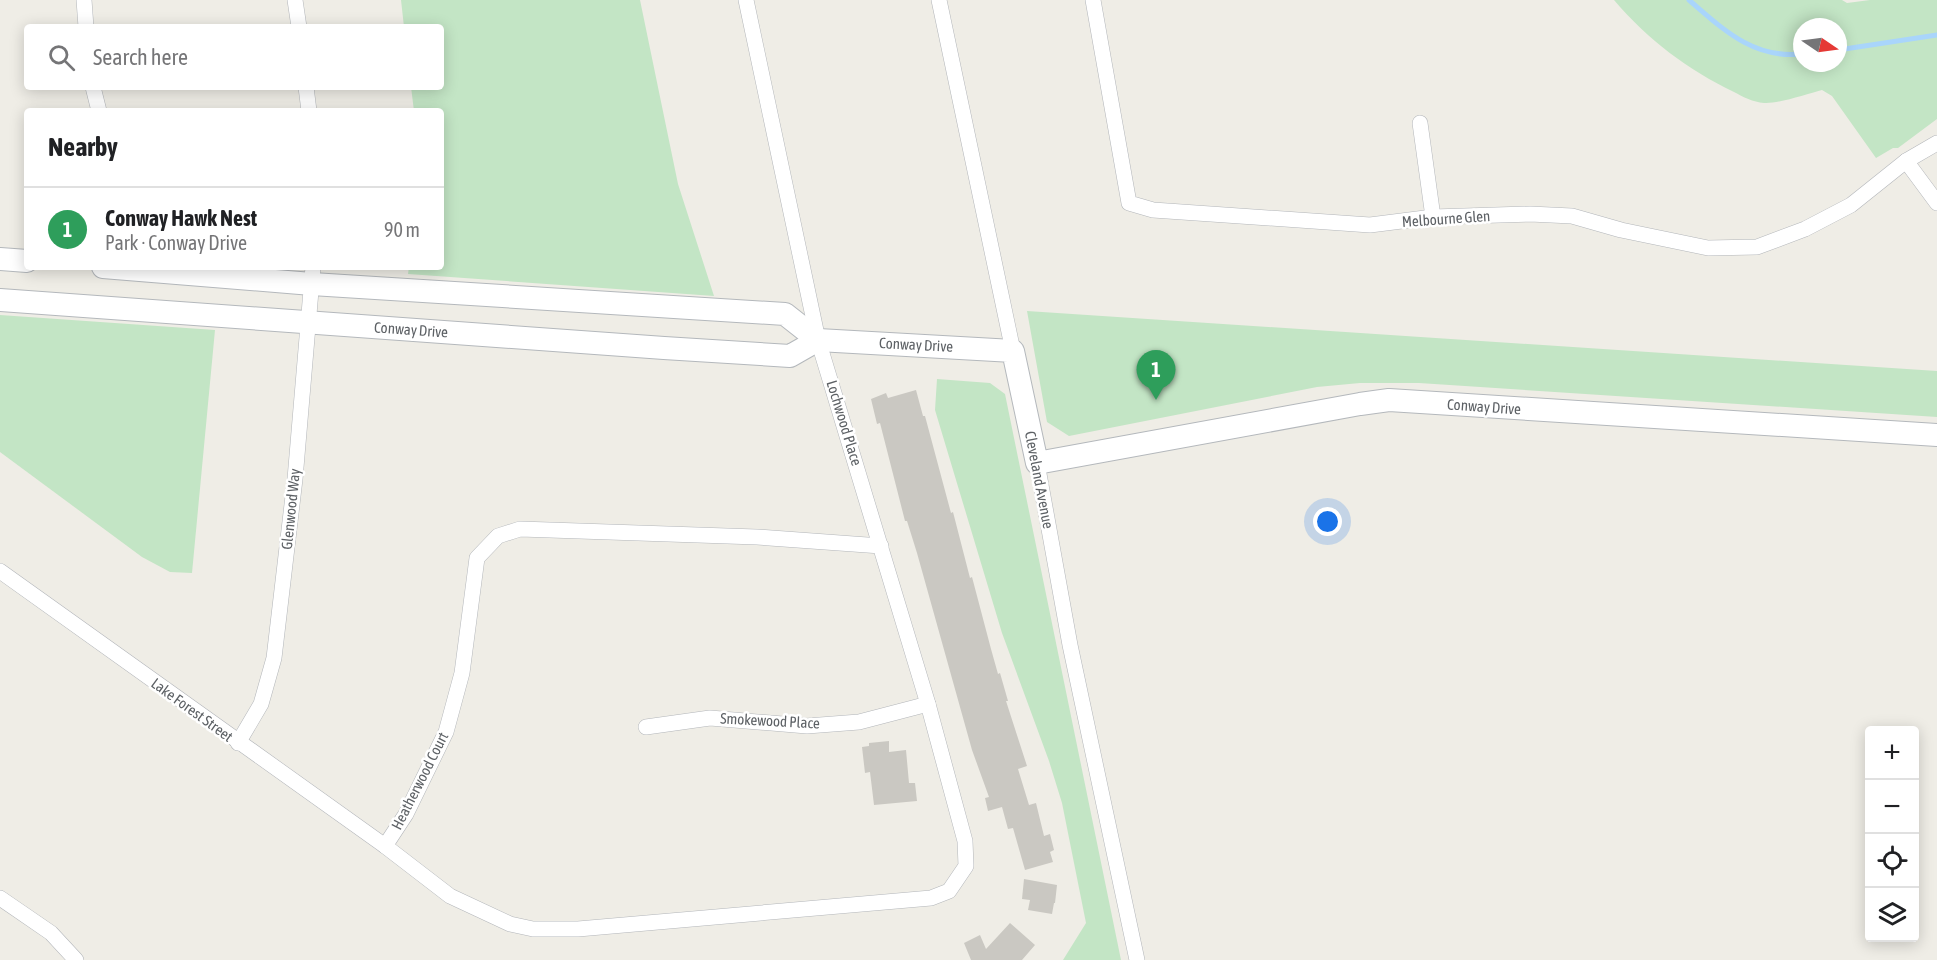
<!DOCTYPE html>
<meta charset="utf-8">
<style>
:root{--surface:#fff;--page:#f2f2f2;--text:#202124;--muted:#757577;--line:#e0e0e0;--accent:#e24b39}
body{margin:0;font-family:"Asap Condensed",sans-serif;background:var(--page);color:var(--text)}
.controls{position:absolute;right:18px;bottom:18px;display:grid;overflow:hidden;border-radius:6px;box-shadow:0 3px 15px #0003}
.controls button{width:54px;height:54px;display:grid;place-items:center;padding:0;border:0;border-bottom:2px solid var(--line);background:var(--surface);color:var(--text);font:30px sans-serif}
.compass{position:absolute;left:1793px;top:18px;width:54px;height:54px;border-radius:50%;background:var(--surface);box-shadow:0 3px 15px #0003;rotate:103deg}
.you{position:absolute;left:1328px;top:522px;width:21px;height:21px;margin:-15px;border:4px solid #fff;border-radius:50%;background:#1a73e8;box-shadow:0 0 0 9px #1a73e833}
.badge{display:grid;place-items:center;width:39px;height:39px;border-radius:50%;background:var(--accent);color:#fff;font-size:20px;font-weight:700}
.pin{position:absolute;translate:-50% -50px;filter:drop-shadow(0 2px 3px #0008)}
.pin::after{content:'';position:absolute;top:32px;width:21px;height:18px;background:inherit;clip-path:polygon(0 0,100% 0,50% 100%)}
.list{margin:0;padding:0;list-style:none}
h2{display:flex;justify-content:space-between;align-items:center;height:78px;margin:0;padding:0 24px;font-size:26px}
h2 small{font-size:20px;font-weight:400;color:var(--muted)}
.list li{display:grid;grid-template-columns:39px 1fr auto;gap:18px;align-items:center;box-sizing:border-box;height:84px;padding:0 24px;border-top:2px solid var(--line)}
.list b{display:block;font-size:22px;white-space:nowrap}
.list p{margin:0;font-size:20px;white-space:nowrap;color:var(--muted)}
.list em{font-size:20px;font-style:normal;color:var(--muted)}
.icon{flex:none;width:33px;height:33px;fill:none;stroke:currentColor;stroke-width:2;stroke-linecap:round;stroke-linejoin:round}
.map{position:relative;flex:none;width:1937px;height:960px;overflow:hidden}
.search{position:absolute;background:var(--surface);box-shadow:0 3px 15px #0003;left:24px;top:24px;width:420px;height:66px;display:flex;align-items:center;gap:15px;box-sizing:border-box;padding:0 21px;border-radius:6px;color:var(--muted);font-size:22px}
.panel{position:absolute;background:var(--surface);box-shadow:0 3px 15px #0003;left:24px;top:108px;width:420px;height:162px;border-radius:6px}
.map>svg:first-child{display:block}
.green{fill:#c3e5c5;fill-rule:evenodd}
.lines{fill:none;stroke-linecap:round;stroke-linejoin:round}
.stream{stroke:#a9d5fb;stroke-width:5}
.building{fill:#cac8c2}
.street-casing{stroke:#b3b6ba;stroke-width:16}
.secondary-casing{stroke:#b4b8bc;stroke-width:24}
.street{stroke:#fff;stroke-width:15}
.secondary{stroke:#fff;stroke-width:22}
.labels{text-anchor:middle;stroke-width:5;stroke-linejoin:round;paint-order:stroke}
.street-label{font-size:15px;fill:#5d6165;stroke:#fff}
</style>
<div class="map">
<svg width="1937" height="960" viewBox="0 0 1937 960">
<rect width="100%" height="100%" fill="#efede6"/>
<g class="green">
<path d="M401 0H640L678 184 714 296 408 274 409 267H441V111H414L411 87H441V27H404Z"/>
<path d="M1614 0H1842L1847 3 1870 0H1937V119L1898 148H1893L1876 158 1832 96 1822 90C1807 94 1778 104 1764 103 1753 102 1743 97 1734 92 1688 70 1647 39 1614 0ZM1802 27H1838V63H1802Z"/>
<path d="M1027 311 1937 371V417L1419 383H1360L1317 387 1069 436 1047 422Z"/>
<path d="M0 315 215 330 192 573 170 572 142 557 0 452Z"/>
<path d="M937 379 990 383 1005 394 1121 960H1063L1086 923 1062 803 1049 761 1002 633 935 410Z"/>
</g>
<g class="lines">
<g class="stream">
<path d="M1689 0C1724 30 1753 59 1802 54"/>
<path d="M1838 50 1937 35"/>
</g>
</g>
<g class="building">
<path d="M916 390 923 416H925L951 513 953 512 970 578 972 577 991 649 998 674 1000 673 1008 701H1006L1027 766 1018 769 1029 805 1036 803 1044 836 1050 834 1054 850 1050 852 1053 862 1025 870 1013 828 1008 829 1002 807 988 811 985 798 989 797 972 750 917 553 907 521H905L880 423 877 424 871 399 886 393 888 398Z"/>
<path d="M889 741V752L906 750 909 783H915L917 801 874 805 870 772 865 773 862 747 869 746V743Z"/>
<path d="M1024 879 1057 885 1055 903H1054L1052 914 1028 910 1030 900 1022 899Z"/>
<path d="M1010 923 1035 945 1022 960H971L964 943 980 935 986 949Z"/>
</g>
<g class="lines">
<defs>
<g id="street">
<path d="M84 0 86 27"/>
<path d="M295 0 299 27"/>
<path d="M939 0 1013 351"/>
<path d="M1093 0 1129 203 1153 210 1370 225 1433 217 1530 214 1572 216 1621 230 1708 248 1757 247 1805 229 1851 205 1906 161 1937 143"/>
<path d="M93 87 99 111"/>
<path d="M306 87 309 111"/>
<path d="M1420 123 1433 217"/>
<path d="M1906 161 1937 203"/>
<path d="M1037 463 1070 645 1137 960"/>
<path d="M0 571 385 846 450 896 510 924 533 929H578L931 898 949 891 966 866 965 841 928 704 818 340 746 0"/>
<path d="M646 727 710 718 807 726 859 722 928 704"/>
<path d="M238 743 261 704 274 658 295 479 313 267"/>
<path d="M385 846 406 814 446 732 462 673 477 558 498 536 520 529 757 537 881 546"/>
<path d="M0 898 51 933 76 960"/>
</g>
<g id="secondary">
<path d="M0 259 27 261"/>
<path d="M103 267 312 284 785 314 818 340"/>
<path d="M0 300 664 348 790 356 818 340 1013 351 1037 463 1360 404 1389 400 1937 435"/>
</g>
</defs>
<use href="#street" class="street-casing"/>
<use href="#secondary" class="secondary-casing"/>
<use href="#street" class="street"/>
<use href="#secondary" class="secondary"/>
</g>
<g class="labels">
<g class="street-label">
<text transform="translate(1446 219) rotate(-4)" y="5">Melbourne Glen</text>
<text transform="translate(411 330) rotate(4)" y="5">Conway Drive</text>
<text transform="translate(916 345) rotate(3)" y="5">Conway Drive</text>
<text transform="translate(1484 407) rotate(4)" y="5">Conway Drive</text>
<text transform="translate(844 423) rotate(73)" y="5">Lochwood Place</text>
<text transform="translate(1039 480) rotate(79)" y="5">Cleveland Avenue</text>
<text transform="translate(291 509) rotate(-84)" y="5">Glenwood Way</text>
<text transform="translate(192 710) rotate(36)" y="5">Lake Forest Street</text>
<text transform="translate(770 721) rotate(3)" y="5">Smokewood Place</text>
<text transform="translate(420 781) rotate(-63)" y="5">Heatherwood Court</text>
</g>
</g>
</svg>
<div class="controls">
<button>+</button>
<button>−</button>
<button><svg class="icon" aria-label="locate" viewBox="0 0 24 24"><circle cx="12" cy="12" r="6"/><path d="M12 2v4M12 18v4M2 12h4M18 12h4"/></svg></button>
<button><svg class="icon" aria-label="layers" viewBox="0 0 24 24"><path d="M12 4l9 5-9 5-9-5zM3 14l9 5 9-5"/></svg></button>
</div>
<svg class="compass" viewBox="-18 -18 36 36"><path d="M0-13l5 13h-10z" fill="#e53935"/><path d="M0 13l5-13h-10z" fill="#757577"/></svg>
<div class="you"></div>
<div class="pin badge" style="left:1156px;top:400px;background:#2e9e5b">1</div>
<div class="search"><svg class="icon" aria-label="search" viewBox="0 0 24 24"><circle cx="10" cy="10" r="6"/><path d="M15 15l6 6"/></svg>Search here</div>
<section class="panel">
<h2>Nearby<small></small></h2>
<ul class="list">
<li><span class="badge" style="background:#2e9e5b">1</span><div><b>Conway Hawk Nest</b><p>Park · Conway Drive</p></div><em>90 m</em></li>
</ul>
</section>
</div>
